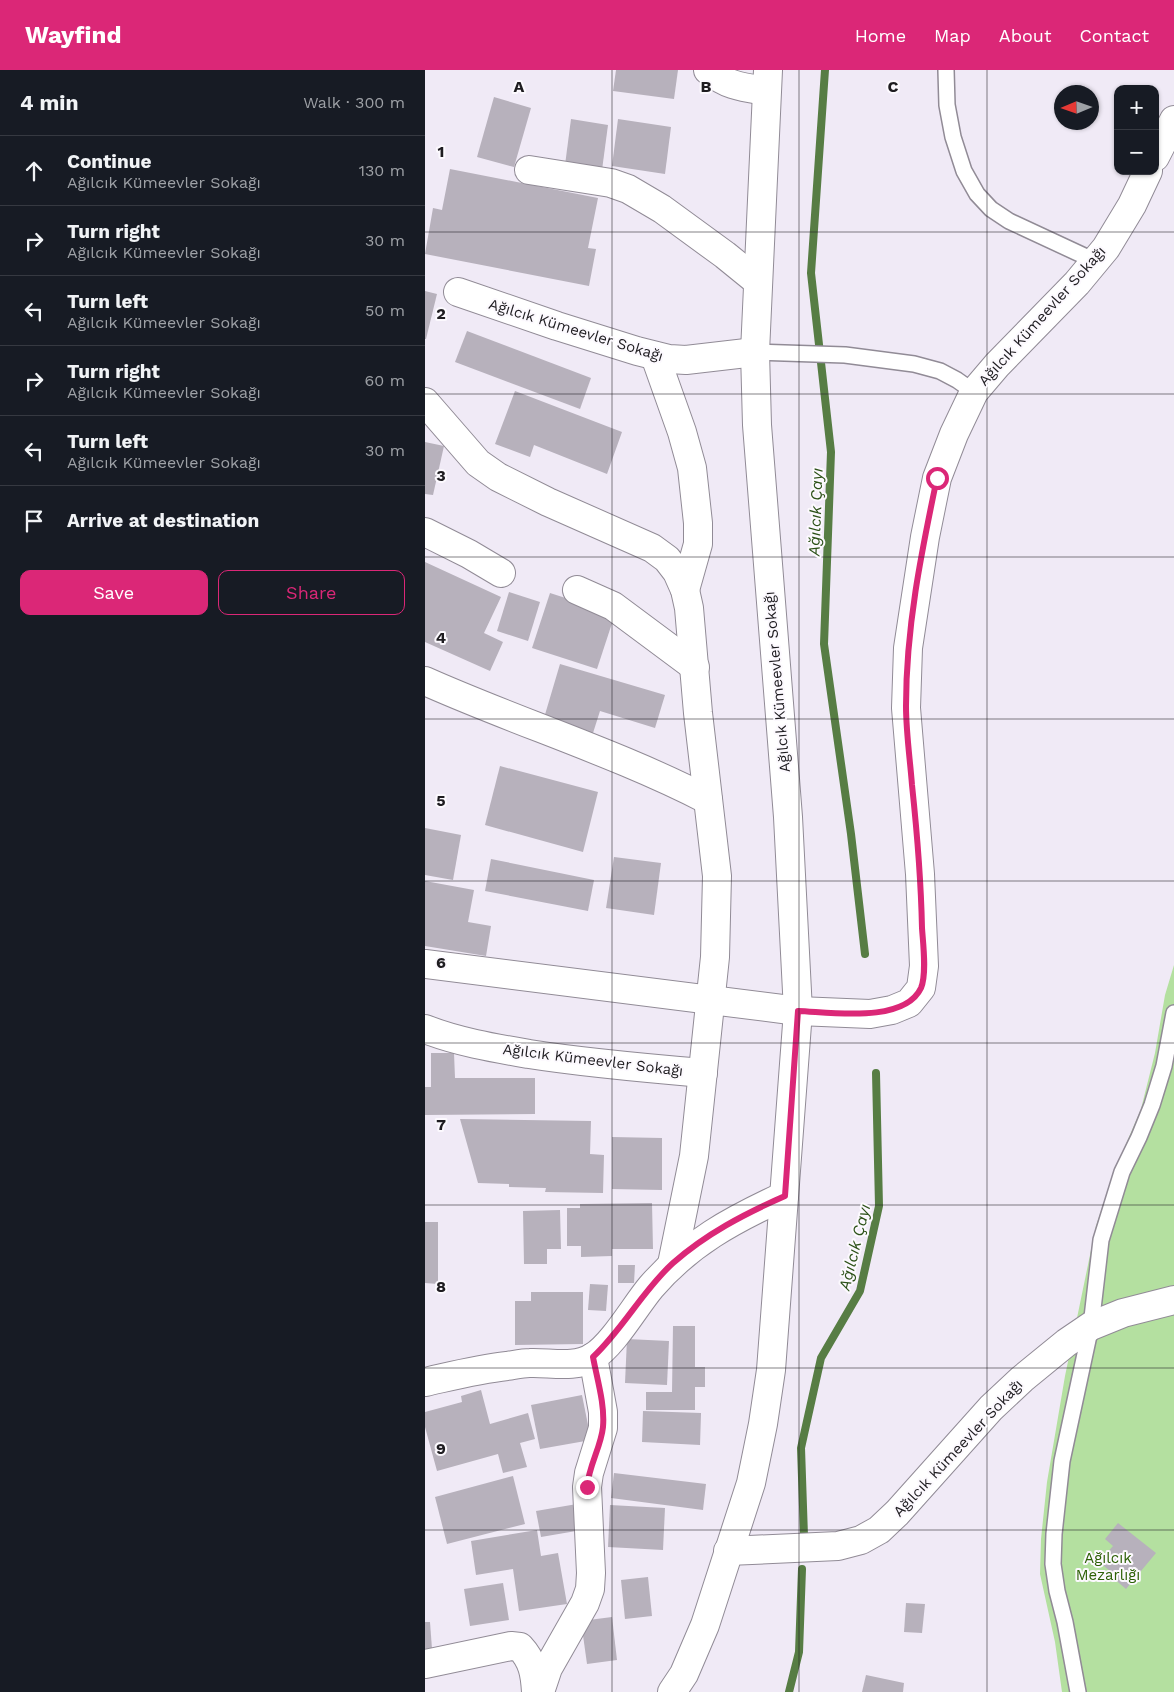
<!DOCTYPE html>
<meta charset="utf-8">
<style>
:root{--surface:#171b24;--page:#20242c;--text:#f1f3f6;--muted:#9ea1a6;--line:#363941;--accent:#db2777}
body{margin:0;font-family:"Work Sans",sans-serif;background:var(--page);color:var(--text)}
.controls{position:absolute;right:15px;top:15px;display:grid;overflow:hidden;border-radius:10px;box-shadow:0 1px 4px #0004}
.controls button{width:45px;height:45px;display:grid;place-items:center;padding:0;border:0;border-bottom:1px solid var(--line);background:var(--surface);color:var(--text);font:25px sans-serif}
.compass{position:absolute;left:629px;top:15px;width:45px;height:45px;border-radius:50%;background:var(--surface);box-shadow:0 1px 4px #0004;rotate:268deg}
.stop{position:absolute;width:15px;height:15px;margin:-11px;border:4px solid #db2777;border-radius:50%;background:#fff}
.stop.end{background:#db2777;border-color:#fff;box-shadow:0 1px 5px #0008}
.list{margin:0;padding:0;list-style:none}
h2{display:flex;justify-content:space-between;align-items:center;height:65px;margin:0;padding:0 20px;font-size:21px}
h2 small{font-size:16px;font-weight:400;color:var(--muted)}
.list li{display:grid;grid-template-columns:32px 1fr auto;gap:15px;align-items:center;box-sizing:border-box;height:70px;padding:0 20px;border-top:1px solid var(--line)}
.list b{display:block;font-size:19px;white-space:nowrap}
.list p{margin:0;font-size:16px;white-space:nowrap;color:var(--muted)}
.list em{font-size:16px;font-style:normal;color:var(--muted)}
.actions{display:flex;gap:10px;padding:15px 20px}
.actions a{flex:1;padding:11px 0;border:1px solid var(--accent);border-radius:10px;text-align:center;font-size:18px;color:var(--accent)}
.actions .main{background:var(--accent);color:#fff}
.icon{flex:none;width:28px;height:28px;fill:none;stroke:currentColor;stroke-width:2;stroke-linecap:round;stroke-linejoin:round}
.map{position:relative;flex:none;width:749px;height:1622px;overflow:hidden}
header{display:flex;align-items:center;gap:30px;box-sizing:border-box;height:70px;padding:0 25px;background:var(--accent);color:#fff}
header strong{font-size:24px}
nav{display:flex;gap:28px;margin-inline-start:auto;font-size:18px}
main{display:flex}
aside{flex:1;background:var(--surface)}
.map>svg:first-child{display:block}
.green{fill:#b4e0a0}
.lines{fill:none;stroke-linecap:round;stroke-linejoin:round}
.stream{stroke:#577d44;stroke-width:8}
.building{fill:#b7b1bc}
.service-casing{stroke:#918b96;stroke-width:18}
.minor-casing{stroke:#918b96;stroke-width:30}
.secondary-casing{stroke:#918b96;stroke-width:30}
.service{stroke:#fff;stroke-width:15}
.minor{stroke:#fff;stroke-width:28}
.secondary{stroke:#fff;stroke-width:28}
.route{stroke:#db2777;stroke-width:6}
.grid{fill:none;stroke:#1e1c20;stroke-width:1;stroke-opacity:0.55}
.labels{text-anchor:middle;stroke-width:4;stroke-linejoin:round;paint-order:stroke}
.street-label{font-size:15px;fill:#1e1c20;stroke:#fcf9fe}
.park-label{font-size:15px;fill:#2c6005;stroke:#fcf9fe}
.water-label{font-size:16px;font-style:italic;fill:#2c5118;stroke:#fcf9fe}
.grid-label{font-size:16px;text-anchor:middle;font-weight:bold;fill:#1e1c20;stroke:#fcf9fe;stroke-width:4;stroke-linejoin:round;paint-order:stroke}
</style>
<header>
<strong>Wayfind</strong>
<nav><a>Home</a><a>Map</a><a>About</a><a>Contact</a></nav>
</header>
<main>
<aside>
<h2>4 min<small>Walk · 300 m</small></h2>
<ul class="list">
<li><svg class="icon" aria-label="ahead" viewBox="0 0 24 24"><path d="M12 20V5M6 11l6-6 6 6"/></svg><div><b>Continue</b><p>Ağılcık Kümeevler Sokağı</p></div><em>130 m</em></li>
<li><svg class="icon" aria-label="right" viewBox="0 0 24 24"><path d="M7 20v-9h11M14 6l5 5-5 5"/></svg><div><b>Turn right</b><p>Ağılcık Kümeevler Sokağı</p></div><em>30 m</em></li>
<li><svg class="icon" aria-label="left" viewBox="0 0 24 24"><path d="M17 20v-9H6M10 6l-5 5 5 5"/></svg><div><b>Turn left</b><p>Ağılcık Kümeevler Sokağı</p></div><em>50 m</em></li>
<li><svg class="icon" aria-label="right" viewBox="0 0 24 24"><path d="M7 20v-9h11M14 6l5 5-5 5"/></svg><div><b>Turn right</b><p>Ağılcık Kümeevler Sokağı</p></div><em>60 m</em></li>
<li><svg class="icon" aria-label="left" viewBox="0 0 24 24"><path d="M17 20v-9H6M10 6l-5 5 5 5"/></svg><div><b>Turn left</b><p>Ağılcık Kümeevler Sokağı</p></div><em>30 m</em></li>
<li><svg class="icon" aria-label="arrive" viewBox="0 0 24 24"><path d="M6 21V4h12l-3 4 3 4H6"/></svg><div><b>Arrive at destination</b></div></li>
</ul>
<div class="actions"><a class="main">Save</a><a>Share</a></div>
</aside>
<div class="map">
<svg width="749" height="1622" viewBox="0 0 749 1622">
<rect width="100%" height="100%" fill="#f0eaf6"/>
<path class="green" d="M749 895V1622H637L630 1572 615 1504 616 1469 622 1412 640 1306 671 1156 689 1102 716 1039 730 983 740 925Z"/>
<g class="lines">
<g class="stream">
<path d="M400 0 386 203 406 382 399 574 426 764 440 884"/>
<path d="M379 1466 376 1378 396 1288 435 1221 454 1136 451 1003"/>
<path d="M364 1622 374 1582 377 1499"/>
</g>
</g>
<g class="building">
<path d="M191 0H253L249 29 188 21Z"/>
<path d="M69 27 106 38 89 97 52 87Z"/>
<path d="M146 49 183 55 177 100 140 95Z"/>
<path d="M193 49 246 57 240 104 187 96Z"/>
<path d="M25 99 173 128 163 178 171 179 164 216 0 184 8 138 17 140Z"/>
<path d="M0 221 12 224 1 269H0Z"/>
<path d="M42 261 166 308 155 339 30 292Z"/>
<path d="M90 321 197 362 182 404 109 375 105 387 70 374Z"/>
<path d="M0 372 19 376 8 425 0 424Z"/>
<path d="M0 492 76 527 59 563 78 572 65 601 0 572Z"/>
<path d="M84 522 115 532 103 571 72 561Z"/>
<path d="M125 523 190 544 172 599 107 578Z"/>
<path d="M135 594 240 625 230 658 175 641 168 663 119 648Z"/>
<path d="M75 696 173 722 158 782 60 755Z"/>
<path d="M0 758 36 765 28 810 0 805Z"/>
<path d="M189 787 236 793 229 845 181 838Z"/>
<path d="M66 789 169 810 163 841 60 821Z"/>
<path d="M0 811 49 820 43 852 66 856 61 886 0 876Z"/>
<path d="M6 983H29L30 1008H110V1044L0 1045V1017H6Z"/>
<path d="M35 1049 166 1051 165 1084 179 1085 178 1123 120 1122 121 1118 84 1117V1114L53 1113Z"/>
<path d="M187 1067 237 1068V1120L187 1119Z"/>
<path d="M227 1133 228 1179H187V1186L156 1187V1176H142V1138H155V1134Z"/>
<path d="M135 1140 136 1179H122V1194H99L98 1141Z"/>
<path d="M0 1152H13V1214L0 1213Z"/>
<path d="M193 1195H210L209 1213H193Z"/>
<path d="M165 1214 183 1215 181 1241 163 1240Z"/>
<path d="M106 1222H158V1274L90 1275V1231H106Z"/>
<path d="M248 1256H270V1297H280V1317H270V1340H221V1322H247Z"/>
<path d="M202 1269 244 1271 242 1315 200 1313Z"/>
<path d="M56 1320 65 1354 103 1343 110 1369 95 1373 102 1397 78 1403 73 1384 12 1401 0 1357V1342L37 1332 36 1326Z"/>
<path d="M157 1325 166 1370 115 1379 106 1335Z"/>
<path d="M218 1341 276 1343 275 1375 217 1372Z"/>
<path d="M189 1403 281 1414 278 1440 186 1428Z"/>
<path d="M88 1406 100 1454 22 1474 10 1427Z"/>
<path d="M152 1434 157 1460 116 1467 111 1441Z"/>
<path d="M185 1435 240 1438 238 1480 183 1477Z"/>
<path d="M693 1453 731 1483 701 1519 687 1507 690 1505 674 1492 688 1476 680 1469Z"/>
<path d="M112 1460 116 1486 133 1483 142 1534 94 1541 88 1499 51 1505 46 1471Z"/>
<path d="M223 1507 227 1546 200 1549 196 1510Z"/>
<path d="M78 1513 84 1550 45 1556 39 1519Z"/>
<path d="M481 1533 500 1534 497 1563 479 1562Z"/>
<path d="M187 1547 192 1590 162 1594 156 1551Z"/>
<path d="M0 1552H5L7 1579 0 1580Z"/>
<path d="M441 1605 479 1613 478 1622H437Z"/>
</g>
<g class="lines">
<defs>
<g id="service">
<path d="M521 0 522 35 528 67 539 101 552 124 566 139 584 151 670 191"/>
<path d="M330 282 420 285 489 294 515 301 532 310 549 322"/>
<path d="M653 1622 640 1552 632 1521 628 1494 629 1464 637 1391 666 1256 676 1170 697 1102 714 1067 727 1035 739 996 749 943"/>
</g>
<g id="minor">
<path d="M283 0C303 16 316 17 341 21"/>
<path d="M730 87 749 50"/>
<path d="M104 100 186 113 203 119 237 139 300 185 332 211"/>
<path d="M33 222 132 256 212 281 244 289 261 290 330 282"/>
<path d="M230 286 257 362 267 398 273 453V474L260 520"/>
<path d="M0 332 53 393 73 407 123 432 227 478 242 489 252 502 260 520 264 538 273 643 292 806 290 887 269 1086 247 1194"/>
<path d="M0 462 44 484 76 503"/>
<path d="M152 520 188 536 270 597"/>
<path d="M0 611C94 653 192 683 283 730"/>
<path d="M0 894 373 941 445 944 467 940 484 933 496 918 499 896 495 804 481 638 483 578 500 467 512 408 529 364 549 322 572 295 652 213 681 178 707 135 723 101"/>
<path d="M0 959C33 972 69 978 104 984 161 993 219 998 278 1003"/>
<path d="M0 1312C27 1306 54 1299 82 1296 89 1295 97 1293 105 1293 124 1292 150 1299 168 1287 188 1275 210 1236 226 1217 264 1173 307 1150 359 1126"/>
<path d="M303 1481 413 1476 436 1470 454 1460 472 1443 566 1338 597 1309 641 1273 666 1256 698 1243 749 1230"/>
<path d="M0 1594 86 1576 95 1577C108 1591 110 1604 111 1622"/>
<path d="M115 1622 123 1598 160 1533 165 1519 166 1503 162 1417 164 1403 178 1358V1342L168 1287"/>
</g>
<path id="secondary" d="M247 1622 259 1604 280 1555 326 1413 338 1354 346 1300 373 941 363 747 332 355 330 282 343 0"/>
</defs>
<use href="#service" class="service-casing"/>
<use href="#minor" class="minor-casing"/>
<use href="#secondary" class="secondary-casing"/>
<use href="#service" class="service"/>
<use href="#minor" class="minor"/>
<use href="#secondary" class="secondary"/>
</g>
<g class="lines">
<path class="route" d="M162 1417C164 1395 176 1377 178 1357 180 1334 172 1309 168 1287 198 1259 218 1220 248 1193 281 1164 319 1144 360 1126L373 941C405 942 479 954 496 918 502 904 498 873 497 858 496 810 492 762 487 715 485 689 481 662 481 636 481 558 496 484 512 408"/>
</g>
<path class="grid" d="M187 0V1622M374 0V1622M562 0V1622M0 162H749M0 324H749M0 487H749M0 649H749M0 811H749M0 973H749M0 1135H749M0 1298H749M0 1460H749"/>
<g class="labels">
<g class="street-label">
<text transform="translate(617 246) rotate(-48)" y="5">Ağılcık Kümeevler Sokağı</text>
<text transform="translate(151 260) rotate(17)" y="5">Ağılcık Kümeevler Sokağı</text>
<text transform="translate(352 612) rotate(-95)" y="5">Ağılcık Kümeevler Sokağı</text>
<text transform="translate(168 990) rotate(7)" y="5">Ağılcık Kümeevler Sokağı</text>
<text transform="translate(533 1378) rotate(-47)" y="5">Ağılcık Kümeevler Sokağı</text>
</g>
<g class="park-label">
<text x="683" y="1493">Ağılcık<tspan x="683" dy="17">Mezarlığı</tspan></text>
</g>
<g class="water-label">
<text transform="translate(390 442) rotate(-88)" y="6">Ağılcık Çayı</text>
<text transform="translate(429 1177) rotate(-76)" y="6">Ağılcık Çayı</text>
</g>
</g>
<g class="grid-label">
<text x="94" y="22">A</text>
<text x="281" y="22">B</text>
<text x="468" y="22">C</text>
<text x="16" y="87">1</text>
<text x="16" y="249">2</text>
<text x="16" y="411">3</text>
<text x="16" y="573">4</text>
<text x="16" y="736">5</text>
<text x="16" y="898">6</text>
<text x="16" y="1060">7</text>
<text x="16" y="1222">8</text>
<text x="16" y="1384">9</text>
</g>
</svg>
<div class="controls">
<button>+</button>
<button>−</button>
</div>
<svg class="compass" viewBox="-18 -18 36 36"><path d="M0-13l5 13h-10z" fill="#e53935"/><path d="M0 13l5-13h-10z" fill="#9ea1a6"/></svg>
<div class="stop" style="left:512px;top:408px"></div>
<div class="stop end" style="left:162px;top:1417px"></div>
</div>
</main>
